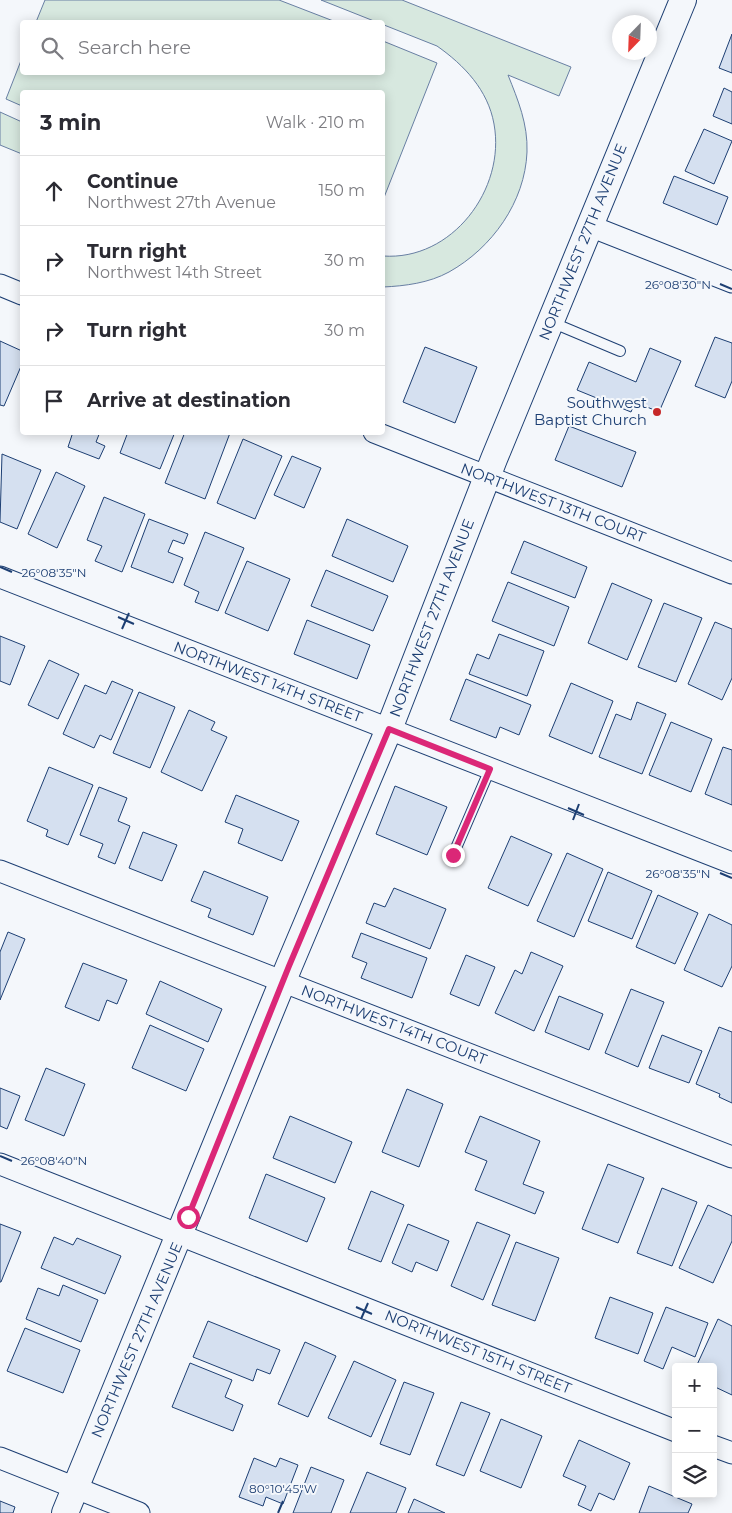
<!DOCTYPE html>
<meta charset="utf-8">
<style>
:root{--surface:#fff;--page:#f7f7f7;--text:#2b2b33;--muted:#7c7c81;--line:#e1e1e2}
body{margin:0;font-family:Montserrat,sans-serif;background:var(--page);color:var(--text)}
.controls{position:absolute;right:15px;bottom:15px;display:grid;overflow:hidden;border-radius:5px;box-shadow:0 2px 12px #0003}
.controls button{width:45px;height:45px;display:grid;place-items:center;padding:0;border:0;border-bottom:1px solid var(--line);background:var(--surface);color:var(--text);font:25px sans-serif}
.compass{position:absolute;left:612px;top:15px;width:45px;height:45px;border-radius:50%;background:var(--surface);box-shadow:0 2px 12px #0003;rotate:203deg}
.stop{position:absolute;width:15px;height:15px;margin:-11px;border:4px solid #db2777;border-radius:50%;background:#fff}
.stop.end{background:#db2777;border-color:#fff;box-shadow:0 1px 5px #0008}
.list{margin:0;padding:0;list-style:none}
h2{display:flex;justify-content:space-between;align-items:center;height:65px;margin:0;padding:0 20px;font-size:21px}
h2 small{font-size:16px;font-weight:400;color:var(--muted)}
.list li{display:grid;grid-template-columns:32px 1fr auto;gap:15px;align-items:center;box-sizing:border-box;height:70px;padding:0 20px;border-top:1px solid var(--line)}
.list b{display:block;font-size:19px;white-space:nowrap}
.list p{margin:0;font-size:16px;white-space:nowrap;color:var(--muted)}
.list em{font-size:16px;font-style:normal;color:var(--muted)}
.icon{flex:none;width:28px;height:28px;fill:none;stroke:currentColor;stroke-width:2;stroke-linecap:round;stroke-linejoin:round}
.map{position:relative;flex:none;width:732px;height:1513px;overflow:hidden}
.search{position:absolute;background:var(--surface);box-shadow:0 2px 12px #0003;left:20px;top:20px;width:365px;height:55px;display:flex;align-items:center;gap:12px;box-sizing:border-box;padding:0 18px;border-radius:5px;color:var(--muted);font-size:19px}
.panel{position:absolute;background:var(--surface);box-shadow:0 2px 12px #0003;left:20px;top:90px;width:365px;height:345px;border-radius:5px}
.map>svg:first-child{display:block}
.green{fill:#d7e8df;stroke:#687fa3}
.building{fill:#d5e0f0;stroke:#1d3f73}
.lines{fill:none;stroke-linecap:round;stroke-linejoin:round}
.service-casing{stroke:#1d3f73;stroke-width:12}
.minor-casing{stroke:#1d3f73;stroke-width:23}
.tertiary-casing{stroke:#1d3f73;stroke-width:28}
.service{stroke:#f4f7fb;stroke-width:10}
.minor{stroke:#f4f7fb;stroke-width:21}
.tertiary{stroke:#f4f7fb;stroke-width:26}
.route{stroke:#db2777;stroke-width:6}
.ticks{fill:none;stroke:#1d3f73;stroke-width:2}
.poi-dot{fill:#c62828;stroke:#f4f7fb;stroke-width:2}
.labels{text-anchor:middle;stroke-width:4;stroke-linejoin:round;paint-order:stroke}
.street-label{font-size:15px;fill:#1d3f73;stroke:#f4f7fb}
.poi-label{font-size:15px;fill:#1d3f73;stroke:#f4f7fb;text-anchor:end}
.ticks-label{font-size:12px;text-anchor:middle;fill:#1d3f73;stroke:#f4f7fb;stroke-width:4;stroke-linejoin:round;paint-order:stroke}
</style>
<div class="map">
<svg width="732" height="1513" viewBox="0 0 732 1513">
<rect width="100%" height="100%" fill="#f4f7fb"/>
<g class="green">
<path d="M45 0H279L336 22H36Z"/>
<path d="M321 0H402L571 67 559 96 508 75C518 100 528 124 527 152 525 202 492 248 449 272 429 283 405 286 383 287V256C452 261 506 189 494 124 488 90 464 65 437 46Z"/>
<path d="M383 41 437 63 383 200 382 92H22V106L6 99 22 58V72H382Z"/>
<path d="M0 112 22 122V154L0 145Z"/>
</g>
<g class="building">
<path d="M732 34V73L719 68Z"/>
<path d="M724 88 732 92V124L713 116Z"/>
<path d="M704 129 732 141 714 184 685 171Z"/>
<path d="M674 176 728 197 717 225 663 203Z"/>
<path d="M715 337 732 343V381L725 398 695 386Z"/>
<path d="M0 341 22 351V364L4 406 0 405Z"/>
<path d="M425 347 477 367 455 423 403 402Z"/>
<path d="M650 348 681 361 659 412 635 402 631 412 577 390 589 362 636 382Z"/>
<path d="M569 426 636 452 622 487 555 460Z"/>
<path d="M73 432H100L96 442 105 446 99 459 68 447Z"/>
<path d="M128 432H175L160 469 120 453Z"/>
<path d="M185 432 230 433 205 499 165 483Z"/>
<path d="M243 439 282 456 255 519 217 503Z"/>
<path d="M2 454 41 470 17 529 0 522Z"/>
<path d="M292 456 321 468 304 508 274 495Z"/>
<path d="M56 472 85 486 57 548 28 534Z"/>
<path d="M104 497 145 514 122 572 95 561 102 546 87 540Z"/>
<path d="M149 519 188 534 184 544 173 540 168 552 183 558 173 583 131 567Z"/>
<path d="M347 519 408 546 393 582 332 556Z"/>
<path d="M205 532 244 548 218 611 195 602 199 592 184 585Z"/>
<path d="M524 541 587 567 575 598 511 573Z"/>
<path d="M247 561 290 579 268 631 225 613Z"/>
<path d="M326 570 388 596 373 631 311 606Z"/>
<path d="M508 582 569 607 554 646 492 621Z"/>
<path d="M612 583 652 600 627 660 588 643Z"/>
<path d="M664 603 702 618 676 682 638 667Z"/>
<path d="M307 620 370 645 357 679 294 654Z"/>
<path d="M715 622 732 629V678L722 700 688 684Z"/>
<path d="M499 634 544 651 527 696 469 674 477 654 489 659Z"/>
<path d="M0 636 25 646 10 685 0 681Z"/>
<path d="M49 660 79 674 58 719 28 705Z"/>
<path d="M466 679 531 705 519 735 500 727 496 738 450 720Z"/>
<path d="M112 681 133 690 111 740 100 735 94 748 63 734 85 685 106 694Z"/>
<path d="M571 683 613 701 592 754 549 736Z"/>
<path d="M139 692 175 707 150 768 113 753Z"/>
<path d="M637 702 666 714 642 774 599 757 616 714 631 720Z"/>
<path d="M189 710 215 722 211 730 227 737 202 791 161 772Z"/>
<path d="M671 722 712 739 691 792 649 775Z"/>
<path d="M723 747 732 750V805L705 794Z"/>
<path d="M49 767 93 785 68 845 46 836 48 830 27 821Z"/>
<path d="M395 786 447 807 427 855 376 834Z"/>
<path d="M99 787 127 798 118 821 130 826 115 864 98 857 103 844 80 835Z"/>
<path d="M236 795 299 821 282 861 238 843 243 829 225 822Z"/>
<path d="M143 832 177 845 162 881 129 868Z"/>
<path d="M511 836 552 854 528 906 488 888Z"/>
<path d="M567 853 603 869 574 937 537 921Z"/>
<path d="M204 871 268 897 253 935 208 917 211 909 191 901Z"/>
<path d="M608 872 652 891 632 939 588 921Z"/>
<path d="M394 888 446 909 430 949 366 923 374 903 385 907Z"/>
<path d="M658 895 698 913 675 964 636 947Z"/>
<path d="M709 914 732 925V966L722 987 684 970Z"/>
<path d="M8 932 25 939 0 1000V952Z"/>
<path d="M361 933 427 958 412 998 361 978 367 963 352 957Z"/>
<path d="M531 952 563 966 534 1031 495 1013 515 970 522 974Z"/>
<path d="M466 955 495 967 479 1006 450 994Z"/>
<path d="M83 963 127 980 117 1004 107 1000 99 1021 65 1007Z"/>
<path d="M160 981 222 1009 208 1042 146 1014Z"/>
<path d="M631 989 664 1002 638 1067 605 1053Z"/>
<path d="M559 996 603 1014 589 1050 545 1032Z"/>
<path d="M150 1025 204 1049 186 1091 132 1068Z"/>
<path d="M719 1027 732 1032V1103L719 1097 720 1094 696 1084Z"/>
<path d="M662 1035 702 1051 689 1083 649 1068Z"/>
<path d="M46 1068 85 1084 64 1136 25 1120Z"/>
<path d="M0 1088 20 1096 7 1129 0 1126Z"/>
<path d="M407 1089 443 1104 419 1167 382 1152Z"/>
<path d="M290 1116 352 1142 335 1183 273 1158Z"/>
<path d="M480 1116 540 1141 523 1184 544 1192 535 1214 475 1190 487 1161 465 1152Z"/>
<path d="M608 1164 644 1178 618 1243 582 1229Z"/>
<path d="M266 1174 325 1198 307 1242 249 1218Z"/>
<path d="M662 1188 697 1202 672 1266 637 1253Z"/>
<path d="M371 1191 404 1205 381 1262 348 1249Z"/>
<path d="M708 1205 732 1216V1241L713 1283 679 1268Z"/>
<path d="M477 1222 510 1235 483 1300 451 1286Z"/>
<path d="M0 1224 21 1232 1 1282H0Z"/>
<path d="M408 1224 449 1241 437 1271 416 1262 412 1272 392 1263Z"/>
<path d="M54 1237 73 1245 77 1238 121 1256 105 1294 41 1268Z"/>
<path d="M516 1242 559 1258 535 1321 492 1305Z"/>
<path d="M63 1285 98 1300 81 1342 26 1319 38 1288 59 1296Z"/>
<path d="M610 1297 653 1313 638 1354 595 1338Z"/>
<path d="M666 1307 708 1323 695 1357 672 1347 663 1369 644 1361Z"/>
<path d="M718 1319 732 1326V1395L713 1386V1367H696Z"/>
<path d="M208 1321 280 1350 270 1374 257 1369 253 1381 193 1357Z"/>
<path d="M25 1328 80 1350 63 1393 7 1371Z"/>
<path d="M305 1342 336 1356 308 1417 278 1404Z"/>
<path d="M354 1361 396 1380 371 1437 328 1418Z"/>
<path d="M190 1363 232 1380 225 1397 243 1405 233 1431 172 1407Z"/>
<path d="M404 1382 434 1393 410 1455 380 1444Z"/>
<path d="M461 1402 490 1413 464 1476 436 1465Z"/>
<path d="M501 1419 542 1436 521 1488 480 1471Z"/>
<path d="M579 1440 630 1463 614 1500 599 1493 591 1511 578 1505 586 1486 563 1476Z"/>
<path d="M254 1458 276 1467 280 1458 298 1465 283 1504 266 1497 263 1506 239 1497Z"/>
<path d="M311 1467 344 1480 331 1513H293Z"/>
<path d="M367 1472 406 1488 396 1513H350Z"/>
<path d="M649 1486 692 1504 688 1513H639Z"/>
<path d="M414 1499 445 1513H408Z"/>
<path d="M0 1501 15 1507 13 1513H0Z"/>
</g>
<g class="lines">
<defs>
<g id="service">
<path d="M551 322 620 351"/>
<path d="M453 855 490 769"/>
</g>
<g id="minor">
<path d="M590 226 732 282"/>
<path d="M0 285 22 294"/>
<path d="M374 432 732 573"/>
<path d="M0 577 732 863"/>
<path d="M0 871 732 1157"/>
<path d="M0 1164 676 1431"/>
<path d="M713 1446 732 1453"/>
<path d="M0 1458 139 1513"/>
</g>
<path id="tertiary" d="M65 1513 289 966 389 729 494 459 683 0"/>
</defs>
<use href="#service" class="service-casing"/>
<use href="#minor" class="minor-casing"/>
<use href="#tertiary" class="tertiary-casing"/>
<use href="#service" class="service"/>
<use href="#minor" class="minor"/>
<use href="#tertiary" class="tertiary"/>
</g>
<g class="lines">
<path class="route" d="M188 1217 289 966 389 729 490 769 453 855"/>
</g>
<path class="ticks" d="M720 284 732 289M0 567 12 572M118 617 134 624M122 629 129 613M568 808 584 815M573 820 579 804M720 873 732 878M0 1156 12 1161M356 1307 372 1314M361 1319 368 1303M278 1513 283 1501"/>
<circle class="poi-dot" cx="657" cy="412" r="5"/>
<g class="labels">
<g class="street-label">
<text transform="translate(583 242) rotate(-68)" y="5">NORTHWEST 27TH AVENUE</text>
<text transform="translate(553 503) rotate(21)" y="5">NORTHWEST 13TH COURT</text>
<text transform="translate(432 618) rotate(-69)" y="5">NORTHWEST 27TH AVENUE</text>
<text transform="translate(268 682) rotate(21)" y="5">NORTHWEST 14TH STREET</text>
<text transform="translate(394 1025) rotate(21)" y="5">NORTHWEST 14TH COURT</text>
<text transform="translate(137 1340) rotate(-67)" y="5">NORTHWEST 27TH AVENUE</text>
<text transform="translate(478 1352) rotate(22)" y="5">NORTHWEST 15TH STREET</text>
</g>
<g class="poi-label">
<text x="647" y="408">Southwest<tspan x="647" dy="17">Baptist Church</tspan></text>
</g>
</g>
<g class="ticks-label">
<text x="678" y="289">26°08'30"N</text>
<text x="54" y="577">26°08'35"N</text>
<text x="678" y="878">26°08'35"N</text>
<text x="54" y="1165">26°08'40"N</text>
<text x="283" y="1493">80°10'45"W</text>
</g>
</svg>
<div class="controls">
<button>+</button>
<button>−</button>
<button><svg class="icon" aria-label="layers" viewBox="0 0 24 24"><path d="M12 4l9 5-9 5-9-5zM3 14l9 5 9-5"/></svg></button>
</div>
<svg class="compass" viewBox="-18 -18 36 36"><path d="M0-13l5 13h-10z" fill="#e53935"/><path d="M0 13l5-13h-10z" fill="#7c7c81"/></svg>
<div class="stop" style="left:188px;top:1217px"></div>
<div class="stop end" style="left:453px;top:855px"></div>
<div class="search"><svg class="icon" aria-label="search" viewBox="0 0 24 24"><circle cx="10" cy="10" r="6"/><path d="M15 15l6 6"/></svg>Search here</div>
<section class="panel">
<h2>3 min<small>Walk · 210 m</small></h2>
<ul class="list">
<li><svg class="icon" aria-label="ahead" viewBox="0 0 24 24"><path d="M12 20V5M6 11l6-6 6 6"/></svg><div><b>Continue</b><p>Northwest 27th Avenue</p></div><em>150 m</em></li>
<li><svg class="icon" aria-label="right" viewBox="0 0 24 24"><path d="M7 20v-9h11M14 6l5 5-5 5"/></svg><div><b>Turn right</b><p>Northwest 14th Street</p></div><em>30 m</em></li>
<li><svg class="icon" aria-label="right" viewBox="0 0 24 24"><path d="M7 20v-9h11M14 6l5 5-5 5"/></svg><div><b>Turn right</b></div><em>30 m</em></li>
<li><svg class="icon" aria-label="arrive" viewBox="0 0 24 24"><path d="M6 21V4h12l-3 4 3 4H6"/></svg><div><b>Arrive at destination</b></div></li>
</ul>
</section>
</div>
